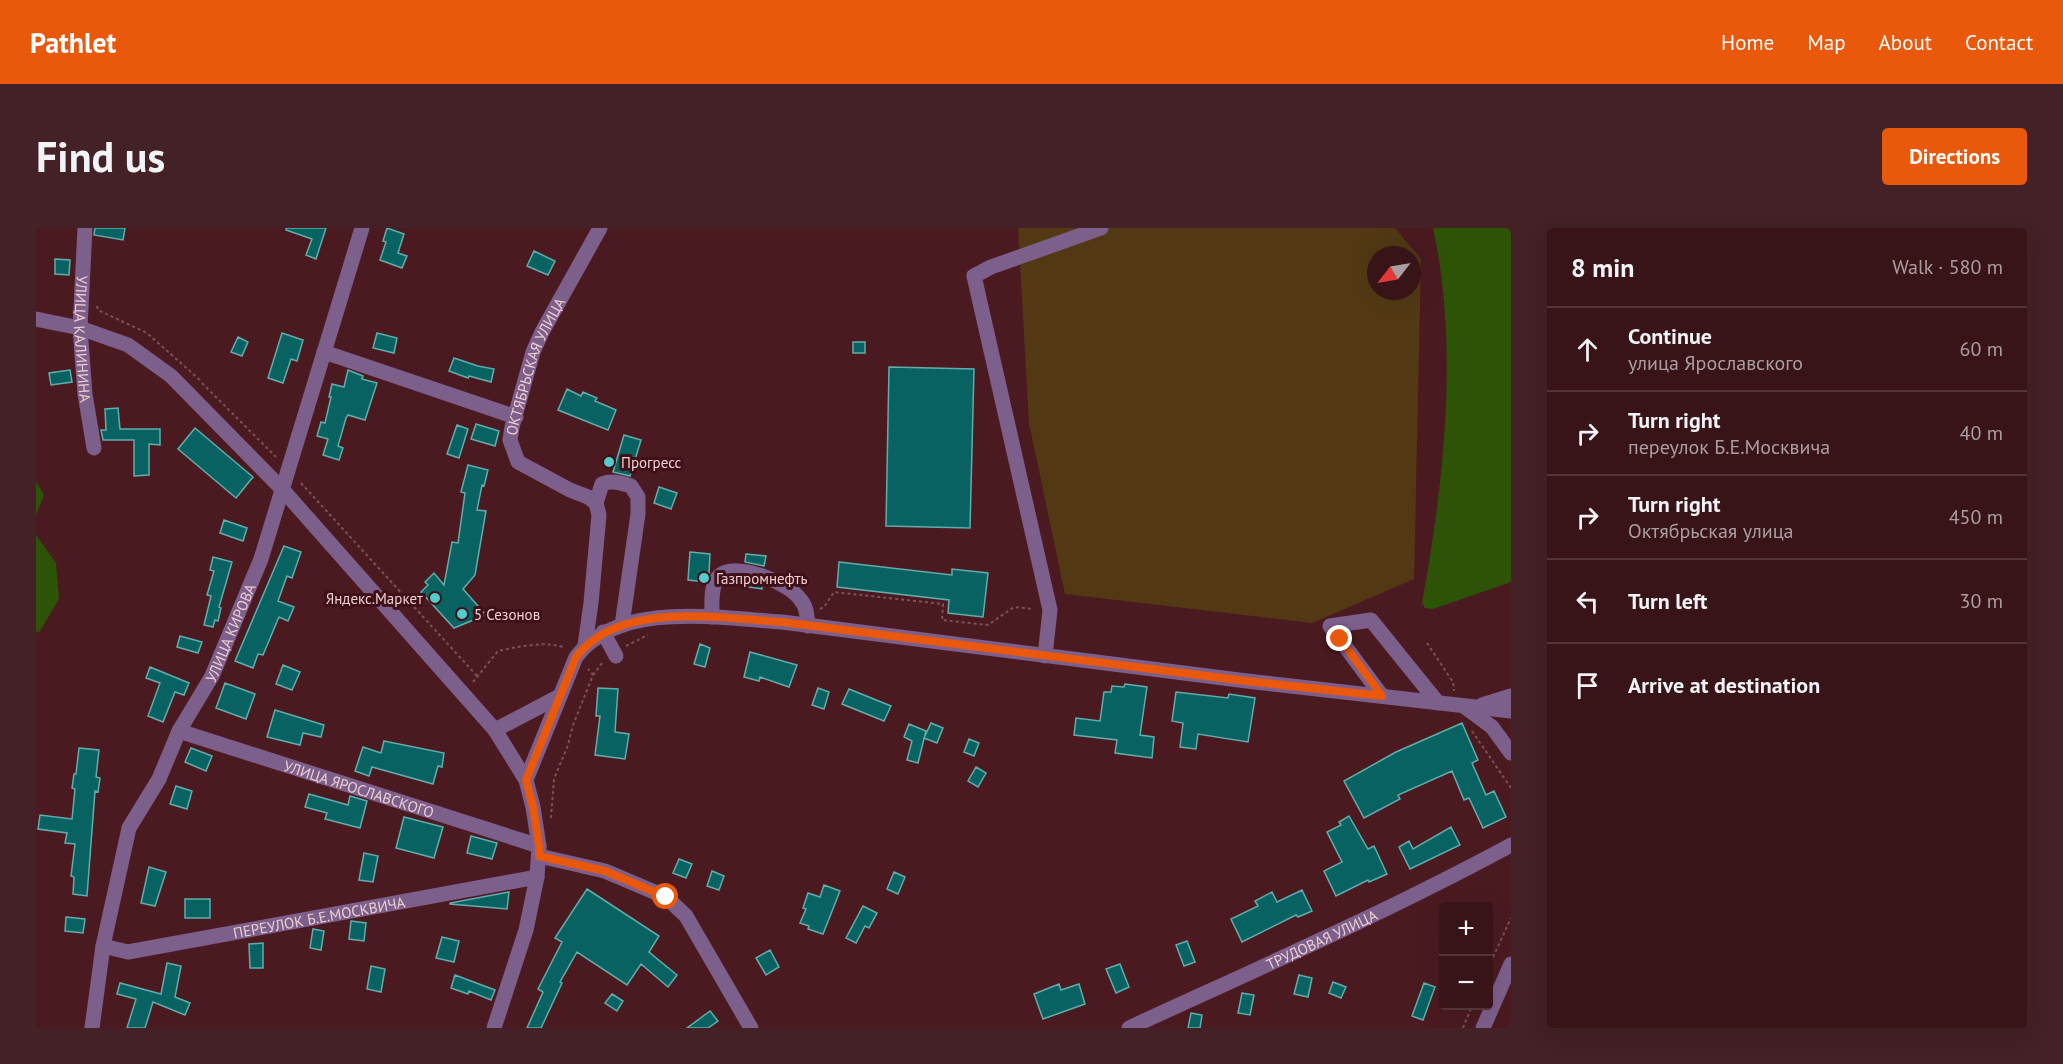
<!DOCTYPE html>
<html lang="en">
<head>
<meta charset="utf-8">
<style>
	:root { --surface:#381419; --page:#432126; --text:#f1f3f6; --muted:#ab9ea2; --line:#523338; --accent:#ea580c }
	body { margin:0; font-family:"PT Sans",sans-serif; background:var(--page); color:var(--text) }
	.controls { position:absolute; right:18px; bottom:18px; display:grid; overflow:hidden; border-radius:6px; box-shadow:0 6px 24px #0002 }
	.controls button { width:54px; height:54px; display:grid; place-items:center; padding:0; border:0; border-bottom:2px solid var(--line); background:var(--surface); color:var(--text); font:30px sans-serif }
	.compass { position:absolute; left:1331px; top:18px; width:54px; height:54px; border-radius:50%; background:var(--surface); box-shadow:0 6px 24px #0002; rotate:239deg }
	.stop { position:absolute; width:18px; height:18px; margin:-14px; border:4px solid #ea580c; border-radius:50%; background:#fff }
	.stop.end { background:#ea580c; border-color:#fff; box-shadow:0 2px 6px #0008 }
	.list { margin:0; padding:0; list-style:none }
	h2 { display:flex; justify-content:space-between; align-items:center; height:78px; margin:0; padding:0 24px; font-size:26px }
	h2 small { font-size:20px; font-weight:400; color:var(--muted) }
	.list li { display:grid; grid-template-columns:39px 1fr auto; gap:18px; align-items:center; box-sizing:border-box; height:84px; padding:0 24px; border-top:2px solid var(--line) }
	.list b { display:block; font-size:22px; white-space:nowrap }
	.list p { margin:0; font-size:20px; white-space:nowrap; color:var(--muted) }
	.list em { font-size:20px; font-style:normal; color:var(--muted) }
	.icon { flex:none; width:33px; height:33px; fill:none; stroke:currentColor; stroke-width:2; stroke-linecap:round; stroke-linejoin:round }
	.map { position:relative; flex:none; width:1475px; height:800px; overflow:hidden; border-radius:6px }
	header { display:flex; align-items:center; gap:36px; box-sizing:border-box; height:84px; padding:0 30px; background:var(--accent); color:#fff }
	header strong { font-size:28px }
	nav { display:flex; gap:33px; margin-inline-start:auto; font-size:21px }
	.intro { display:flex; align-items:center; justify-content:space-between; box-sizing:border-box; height:144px; padding:0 36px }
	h1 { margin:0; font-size:42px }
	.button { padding:15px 27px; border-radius:6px; background:var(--accent); color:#fff; font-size:21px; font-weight:700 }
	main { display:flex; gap:36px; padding:0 36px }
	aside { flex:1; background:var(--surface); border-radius:6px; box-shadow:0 6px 24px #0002 }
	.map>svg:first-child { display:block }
	.green { fill:#523914; fill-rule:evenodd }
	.water { fill:#2c5306 }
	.building { fill:#096262; stroke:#62adab; stroke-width:1.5 }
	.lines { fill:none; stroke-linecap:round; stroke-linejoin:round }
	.path { stroke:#7e5257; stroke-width:2; stroke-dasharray:3 3; stroke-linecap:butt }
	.minor { stroke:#7d5f8c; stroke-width:15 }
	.route { stroke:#ea580c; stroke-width:8 }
	.poi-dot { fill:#52cdcb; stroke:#401018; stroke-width:2 }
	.labels { text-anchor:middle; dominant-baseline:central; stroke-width:6; stroke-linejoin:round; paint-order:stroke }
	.street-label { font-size:15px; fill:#efced0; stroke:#401018 }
	.poi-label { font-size:15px; fill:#efced0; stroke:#401018; text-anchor:start }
</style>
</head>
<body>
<header>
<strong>Pathlet</strong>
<nav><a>Home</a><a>Map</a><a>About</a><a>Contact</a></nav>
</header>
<div class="intro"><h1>Find us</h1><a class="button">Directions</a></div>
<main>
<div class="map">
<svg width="1475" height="800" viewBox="0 0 1475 800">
	<rect width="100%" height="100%" fill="#4b1a21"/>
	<path class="green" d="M982 0H1359L1385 31 1378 351 1276 395 1029 366 993 195ZM1340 27H1376V63H1340Z"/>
	<path class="water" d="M1397 0H1475V354L1397 381 1389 380 1386 375C1408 255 1423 119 1397 0Z
		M0 253 8 267 0 287Z
		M0 307 20 335 23 371 4 403 0 405Z"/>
	<path class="building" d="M59 0H89L87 12 58 7Z
		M250 0H290L280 31 270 27 276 11 250 2Z
		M351 0 368 6 362 25 371 28 366 40 344 32 350 14 347 13Z
		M498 23 519 33 512 47 491 38Z
		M19 31 34 32 33 47 19 46Z
		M246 105 267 112 261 133 255 131 247 155 232 150Z
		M341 105 361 110 358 125 337 120Z
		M202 109 212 114 206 128 195 124Z
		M817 114H829V125H817Z
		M418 130 442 138 458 141 455 154 433 148 432 150 413 143Z
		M853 139 938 141 934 300 850 298Z
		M34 142 36 154 15 157 13 145Z
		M312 142 327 148 326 151 341 155 329 192 312 187 310 190 302 218 307 220 303 232 287 227 292 211 281 208 285 194 289 195 295 169H293L296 156 308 159Z
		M531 161 545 168 547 164 561 170 559 173 580 182 572 202 522 182Z
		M82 180 84 201H124V217L113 216V247L98 248V212H67L65 202H70L69 181Z
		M440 196 463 203 459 218 435 211Z
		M421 197 432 201 423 230 411 226Z
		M159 200 217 249 200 270 142 221Z
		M588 207 605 212 594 248 577 244Z
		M432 237 452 242 448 258 446 257 441 282 450 283 439 347 427 361 450 387 418 400 385 364 392 357 389 354 398 345 408 357 416 314 422 315 429 265 425 264Z
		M623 259 641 265 635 281 618 275Z
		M188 292 211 300 207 313 184 305Z
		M248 318 265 324 256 350 251 348 242 373 258 379 252 393 243 389 227 427 222 426 217 440 199 433Z
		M654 324 674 326 673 345 669 354 652 352Z
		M710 326 730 328 728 338 709 334Z
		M177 329 196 334 183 379 185 380 182 393 179 392 177 399 168 397 175 368 171 367 178 343 174 342Z
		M803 334 916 347V341L952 345 947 389 912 385 913 372 801 359Z
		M706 353 726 358V361L706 358Z
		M144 408 166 414 162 425 141 419Z
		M664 416 674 420 669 439 658 436Z
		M714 424 761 437 753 459 724 449 723 453 708 449Z
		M247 437 264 444 256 462 240 456Z
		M114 439 153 455 148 467 139 464 127 494 112 488 124 455 110 450Z
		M189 455 219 466 210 491 180 480Z
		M1089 456 1111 459 1104 507 1118 509 1116 530 1079 525 1081 512 1038 507 1040 490 1064 493 1068 464H1075L1076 458 1088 459Z
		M562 460 582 461 579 504 593 506 589 531 559 527 564 488H560Z
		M782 460 793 464 788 481 776 477Z
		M813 461 855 478 848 493 806 476Z
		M1140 464 1192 470 1193 466 1219 470 1212 514 1162 506 1160 521 1144 519 1147 495 1136 493Z
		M239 482 288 497 285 509 267 505 264 517 231 509Z
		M895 495 907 500 901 515 888 510Z
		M1426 495 1442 532 1436 535 1450 567 1458 563 1470 589 1447 600 1433 570 1428 572 1416 543 1362 567 1364 571 1328 590 1308 553 1360 524Z
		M873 496 890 503 882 535 871 532 876 513 868 509Z
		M933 511 943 515 938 528 928 524Z
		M348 513 408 525 406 539 402 538 397 556 336 539 333 548 319 543 327 519 345 525Z
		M43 520 63 522 60 549 64 550 62 564 59 563 51 668 37 666 38 649 35 648 39 616 29 615 31 605 2 601 4 587 36 591 39 561 36 560 38 546H40Z
		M155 520 176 528 170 543 149 534Z
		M940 539 950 545 942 559 932 553Z
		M140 558 156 563 151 581 134 576Z
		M273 566 312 577 314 568 331 573 324 600 289 591 291 585 269 579Z
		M1313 588 1332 621 1338 618 1351 646 1333 654 1332 652 1300 668 1288 643 1306 634 1291 604 1305 597 1303 594Z
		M368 589 407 599 398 630 360 620Z
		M1415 599 1424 617 1374 641 1363 619 1373 613 1377 621Z
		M435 608 461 615 456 631 431 625Z
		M328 625 342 628 337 654 323 652Z
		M643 631 656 636 650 650 637 645Z
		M113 639 130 644 119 678 105 675Z
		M676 643 688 648 683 662 671 658Z
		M858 644 869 649 862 666 851 661Z
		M788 657 804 663 787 706 772 701 773 698 764 695 770 681 767 680 772 665 784 669Z
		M551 661 623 708 613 724 641 747 632 759 605 736 591 757 541 724 524 754 526 755 505 800H491L507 764 502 761 526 714 519 710Z
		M1266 662 1276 683 1262 689 1260 687 1206 714 1195 691 1222 678 1219 673 1236 664 1241 674Z
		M473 664 471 681 414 676V675Z
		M149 671H174V690H149Z
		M827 678 841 685 833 700 829 698 820 715 810 710Z
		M30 689 49 691 47 705 29 703Z
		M315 693 330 695 328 713 313 711Z
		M277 701 288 703 285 722 274 720Z
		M406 709 423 713 418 734 400 730Z
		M1151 713 1159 734 1148 738 1140 717Z
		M227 715V740H214L213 716Z
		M734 722 743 739 730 747 720 730Z
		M131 735 145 738 139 769 154 775 149 787 117 774 109 800H91L100 771 81 766 84 755 125 766Z
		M1084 736 1093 759 1080 765 1070 741Z
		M335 738 349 741 345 764 331 761Z
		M419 747 459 762 455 772 433 763 432 766 415 760Z
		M1263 747 1276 750 1272 769 1258 766Z
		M1297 754 1310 759 1305 770 1293 765Z
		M1388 755 1399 759 1387 792 1376 788Z
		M1023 756 1025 762 1043 756 1049 776 1007 791 998 766Z
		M1206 765 1218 767 1214 787 1202 785Z
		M576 766 587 773 581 783 569 775Z
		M674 783 682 793 672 800H651Z
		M1155 785 1166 787 1164 800H1152Z"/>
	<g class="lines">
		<path class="path" d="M61 78 62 82 111 105 166 154
			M166 155 240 229
			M265 255 442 449
			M784 381 788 379 798 364 907 376 906 392 952 397 978 379 998 381
			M1391 415 1417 454 1418 463
			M590 418 612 407
			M557 447 566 435
			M437 454 462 423C480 419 512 412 529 420
			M1436 503 1475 560
			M515 590 518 551 532 517 537 497 557 447 552 441
			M1452 740 1475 690
			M1427 800 1436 778"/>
		<g class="minor">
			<path id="s1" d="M49 0 44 100 49 166 58 220"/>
			<path d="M0 91 44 100 92 117 135 148 246 261 459 502 490 552 497 579 503 618 501 649 490 702 458 800"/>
			<path d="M288 124 480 189"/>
			<path d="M560 275 566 256C576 252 585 255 595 258L602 269V286L586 397"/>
			<path d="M676 389C676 377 674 357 683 348 700 333 752 354 764 371 771 379 771 388 772 398"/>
			<path d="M567 404 580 428"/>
			<path id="s2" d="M549 417 555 375 563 287 560 275 552 269 534 262 482 234 474 212 476 199 497 124 506 104 564 0"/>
			<path d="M1009 428 1014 382 938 48 955 39 1065 0"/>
			<path d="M1346 468 1294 398 1335 392 1402 475"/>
			<path d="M1446 477 1475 468"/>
			<path d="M1429 479 1456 499 1475 525"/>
			<path d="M459 502 524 468"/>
			<path id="s3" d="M143 503 503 618"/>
			<path d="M490 552 540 429C583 372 683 390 746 394L1211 453 1475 483"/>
			<path d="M503 628 569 643 630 669 650 688 715 800"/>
			<path id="s4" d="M67 718 92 724 501 649"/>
			<path id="s5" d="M56 800 67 718 93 600 123 551 143 503 176 448 225 331 326 0"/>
			<path id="s6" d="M1093 800C1221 741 1351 684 1475 617"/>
			<path d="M1447 800 1475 736"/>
		</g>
	</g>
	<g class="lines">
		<path class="route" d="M630 669 569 643 503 628V618L497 579 490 552 540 429C583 372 683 390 746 394L1210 453 1346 468 1304 411"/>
	</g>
	<g class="poi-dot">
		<circle cx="573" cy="234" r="6"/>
		<circle cx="668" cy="350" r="6"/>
		<circle cx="399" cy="370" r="6"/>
		<circle cx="426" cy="386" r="6"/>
	</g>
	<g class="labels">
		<g class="street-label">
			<text stroke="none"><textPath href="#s1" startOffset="111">УЛИЦА КАЛИНИНА</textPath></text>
			<text stroke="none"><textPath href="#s2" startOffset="333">ОКТЯБРЬСКАЯ УЛИЦА</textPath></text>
			<text stroke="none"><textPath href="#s5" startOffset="424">УЛИЦА КИРОВА</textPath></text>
			<text stroke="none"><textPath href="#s3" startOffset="189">УЛИЦА ЯРОСЛАВСКОГО</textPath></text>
			<text stroke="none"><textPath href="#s4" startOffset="220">ПЕРЕУЛОК Б.Е.МОСКВИЧА</textPath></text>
			<text stroke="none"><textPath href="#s6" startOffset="212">ТРУДОВАЯ УЛИЦА</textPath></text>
		</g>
		<g class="poi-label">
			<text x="585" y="234">Прогресс</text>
			<text x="680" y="350">Газпромнефть</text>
			<text x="387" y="370" text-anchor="end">Яндекс.Маркет</text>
			<text x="438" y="386">5 Сезонов</text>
		</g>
	</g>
</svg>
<div class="controls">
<button>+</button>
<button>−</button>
</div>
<svg class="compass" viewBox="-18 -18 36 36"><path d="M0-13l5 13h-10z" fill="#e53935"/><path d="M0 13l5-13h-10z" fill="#ab9ea2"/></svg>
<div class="stop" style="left:630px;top:669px"></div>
<div class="stop end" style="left:1304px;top:411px"></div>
</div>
<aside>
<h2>8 min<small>Walk · 580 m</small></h2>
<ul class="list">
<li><svg class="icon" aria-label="ahead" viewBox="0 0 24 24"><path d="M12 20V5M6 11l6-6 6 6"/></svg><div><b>Continue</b><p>улица Ярославского</p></div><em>60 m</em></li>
<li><svg class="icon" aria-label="right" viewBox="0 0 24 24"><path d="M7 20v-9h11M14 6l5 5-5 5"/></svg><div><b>Turn right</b><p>переулок Б.Е.Москвича</p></div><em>40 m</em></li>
<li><svg class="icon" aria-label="right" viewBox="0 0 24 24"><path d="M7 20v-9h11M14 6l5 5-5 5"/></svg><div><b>Turn right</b><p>Октябрьская улица</p></div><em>450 m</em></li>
<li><svg class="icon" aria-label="left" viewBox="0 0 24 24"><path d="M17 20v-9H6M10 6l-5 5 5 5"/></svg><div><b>Turn left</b></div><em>30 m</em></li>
<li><svg class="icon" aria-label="arrive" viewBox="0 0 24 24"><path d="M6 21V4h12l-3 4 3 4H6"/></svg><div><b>Arrive at destination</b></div></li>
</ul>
</aside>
</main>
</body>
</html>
